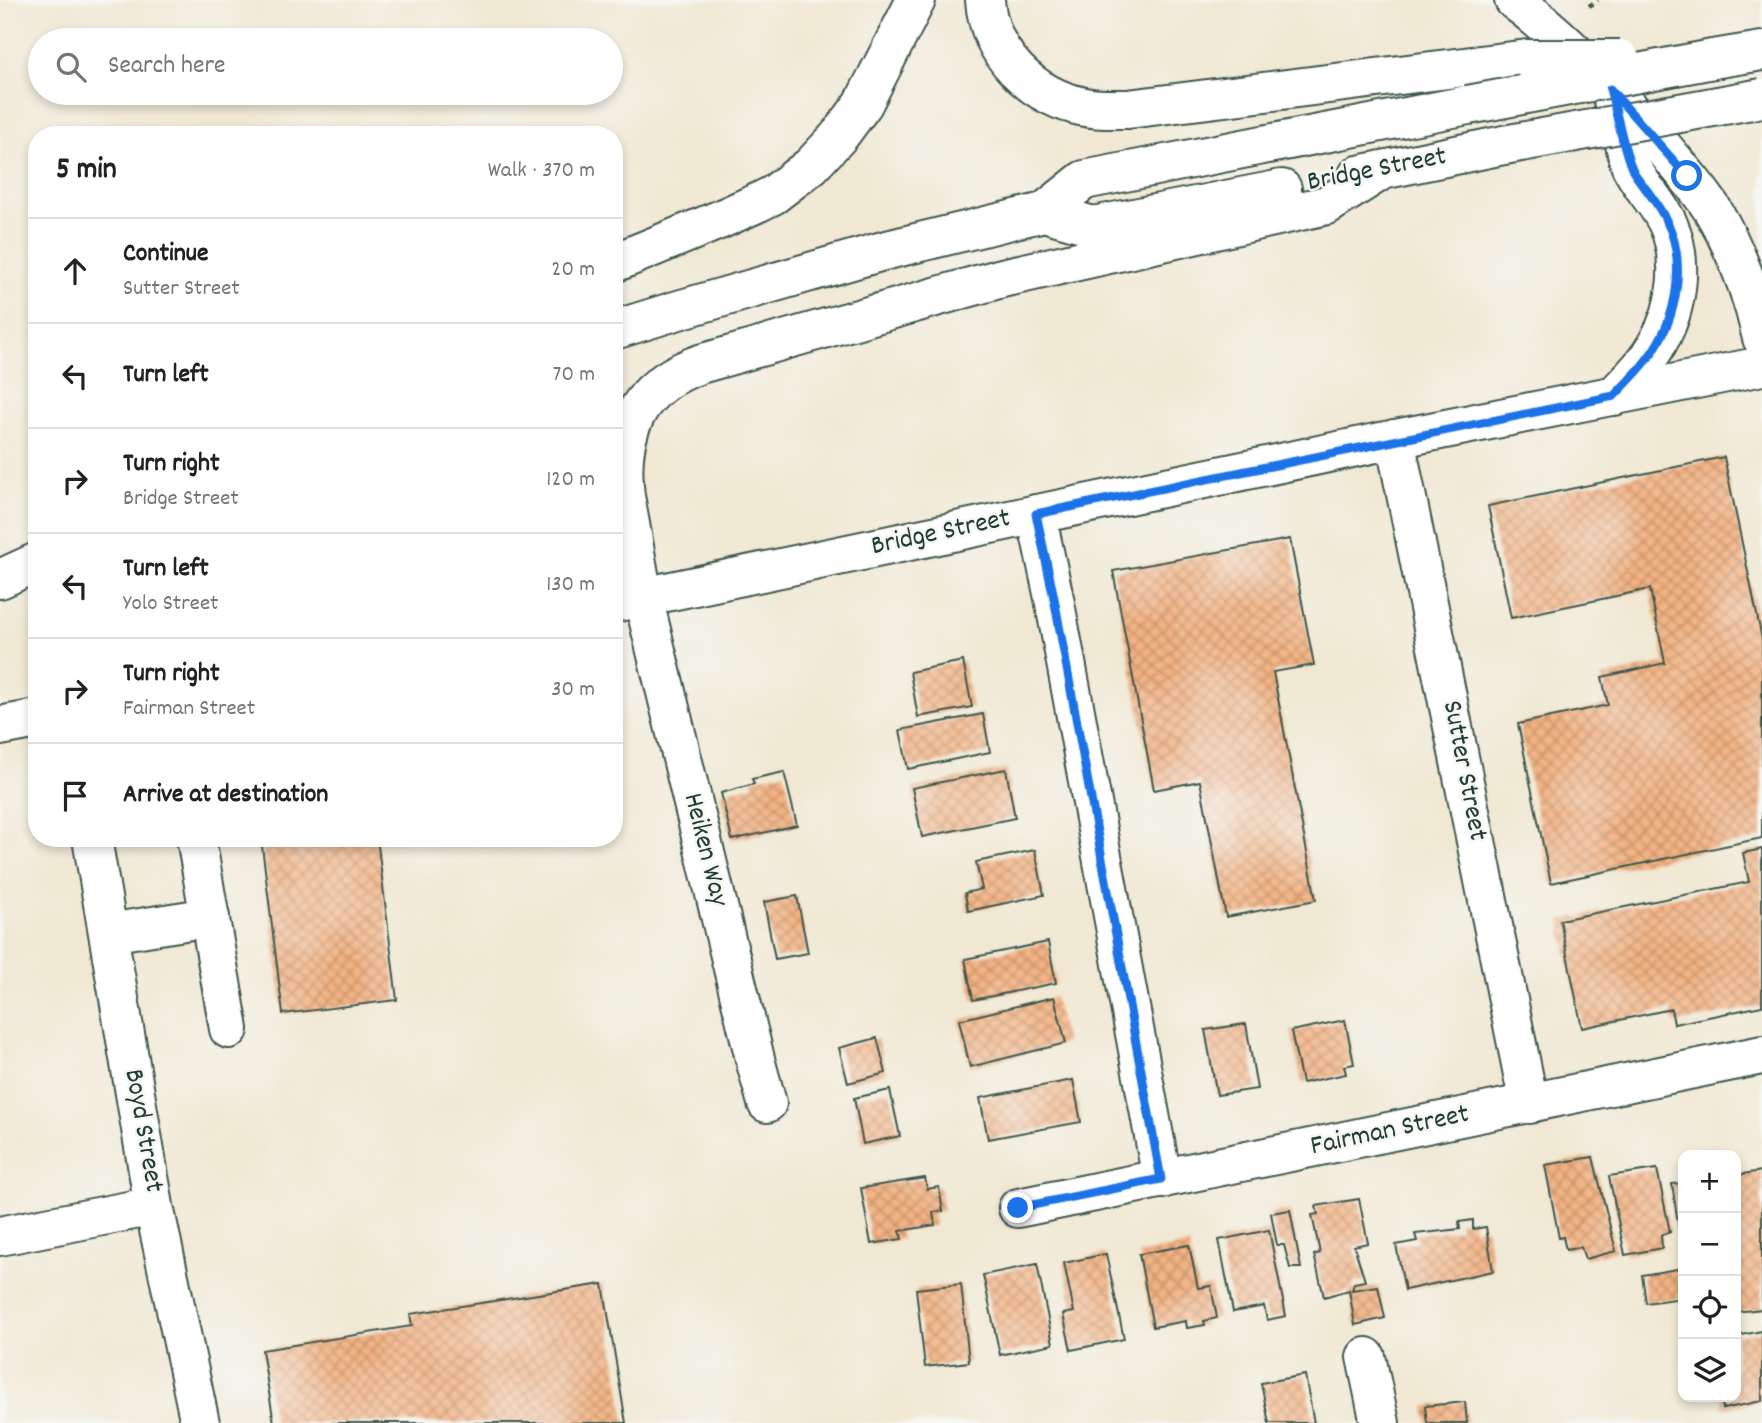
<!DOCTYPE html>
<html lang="en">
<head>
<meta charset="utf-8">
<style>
	:root { --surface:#fff; --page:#f2f2f2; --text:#222; --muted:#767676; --line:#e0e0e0 }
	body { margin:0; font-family:Dekko,sans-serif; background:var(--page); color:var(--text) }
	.controls { position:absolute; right:21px; bottom:21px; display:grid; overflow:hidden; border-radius:14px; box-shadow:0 4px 10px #0003 }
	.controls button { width:63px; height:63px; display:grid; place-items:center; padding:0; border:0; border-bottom:2px solid var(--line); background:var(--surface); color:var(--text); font:35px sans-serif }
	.stop { position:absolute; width:21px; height:21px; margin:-16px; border:5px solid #1a73e8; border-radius:50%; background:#fff }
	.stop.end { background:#1a73e8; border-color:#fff; box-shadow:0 2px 7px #0008 }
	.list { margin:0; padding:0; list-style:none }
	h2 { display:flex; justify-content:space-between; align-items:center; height:91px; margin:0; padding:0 28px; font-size:30px }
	h2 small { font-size:23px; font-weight:400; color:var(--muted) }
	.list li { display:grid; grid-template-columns:46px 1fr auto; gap:21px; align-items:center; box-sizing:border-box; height:105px; padding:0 28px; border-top:2px solid var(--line) }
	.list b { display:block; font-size:26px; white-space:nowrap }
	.list p { margin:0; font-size:23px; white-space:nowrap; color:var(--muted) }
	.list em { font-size:23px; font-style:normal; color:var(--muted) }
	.icon { flex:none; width:38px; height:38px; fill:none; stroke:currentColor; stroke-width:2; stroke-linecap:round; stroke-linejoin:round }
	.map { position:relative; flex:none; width:1762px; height:1423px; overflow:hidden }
	.search { position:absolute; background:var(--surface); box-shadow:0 4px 10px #0003; left:28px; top:28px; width:595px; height:77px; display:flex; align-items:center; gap:18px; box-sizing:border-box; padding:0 24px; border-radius:38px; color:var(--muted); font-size:26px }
	.panel { position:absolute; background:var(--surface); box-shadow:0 4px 10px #0003; left:28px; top:126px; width:595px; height:721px; border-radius:28px }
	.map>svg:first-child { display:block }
	.building { fill:url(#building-cross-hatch) }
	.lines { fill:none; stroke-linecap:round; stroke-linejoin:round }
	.minor-casing { stroke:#3e574c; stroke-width:42 }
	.major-casing { stroke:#3e574c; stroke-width:42 }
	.path { stroke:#3e574c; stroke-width:4.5; stroke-dasharray:5 5; stroke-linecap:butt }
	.minor { stroke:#fff; stroke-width:38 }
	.major { stroke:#fff; stroke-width:38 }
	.major-bridge-casing { stroke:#3e574c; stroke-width:42; stroke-linecap:butt }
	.major-bridge { stroke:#fff; stroke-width:38 }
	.route { stroke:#1a73e8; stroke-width:9 }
	.labels { text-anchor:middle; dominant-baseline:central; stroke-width:5; stroke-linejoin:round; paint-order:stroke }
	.street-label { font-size:28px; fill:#1f3d34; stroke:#f6f6f2 }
</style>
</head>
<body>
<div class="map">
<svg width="1762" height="1423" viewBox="0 0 1762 1423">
	<defs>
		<pattern id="building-cross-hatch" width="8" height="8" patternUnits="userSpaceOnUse" patternTransform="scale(1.75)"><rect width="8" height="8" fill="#f4b383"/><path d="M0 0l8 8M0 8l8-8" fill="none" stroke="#c5936c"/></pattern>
	</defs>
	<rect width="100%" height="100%" fill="#f6f6f2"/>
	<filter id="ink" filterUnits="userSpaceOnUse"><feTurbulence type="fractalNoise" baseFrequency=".0143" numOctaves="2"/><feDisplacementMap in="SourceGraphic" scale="14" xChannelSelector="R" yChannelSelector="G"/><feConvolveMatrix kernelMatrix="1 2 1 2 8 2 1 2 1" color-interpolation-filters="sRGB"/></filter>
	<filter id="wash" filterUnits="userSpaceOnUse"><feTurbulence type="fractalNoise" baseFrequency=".00686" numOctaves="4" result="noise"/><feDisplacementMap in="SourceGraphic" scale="28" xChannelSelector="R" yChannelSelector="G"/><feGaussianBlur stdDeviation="1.57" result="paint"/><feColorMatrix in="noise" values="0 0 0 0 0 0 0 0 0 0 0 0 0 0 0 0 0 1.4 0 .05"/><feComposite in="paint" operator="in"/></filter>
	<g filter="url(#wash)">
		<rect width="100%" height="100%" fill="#f0e8d3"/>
		<g id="blocks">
			<path class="building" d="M1724 457 1762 639V838L1551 883 1518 724 1608 705 1602 677 1665 663 1650 589 1511 618 1488 506Z
				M1290 539 1314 665 1273 672 1316 900 1226 917 1200 781 1154 790 1113 571Z
				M963 661 972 707 918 717 910 672Z
				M983 714 990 752 908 769 900 730Z
				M1006 769 1015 818 922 837 912 788Z
				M784 772 797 825 732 840 721 793 754 784 752 779Z
				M261 838H377L397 1000 283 1014Z
				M1762 849V1006L1674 1024 1671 1009 1582 1028 1560 920 1749 882 1743 853Z
				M1035 850 1044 895 968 911 965 893 982 889 976 862Z
				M797 896 808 953 775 959 764 902Z
				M1048 942 1056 983 973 1000 965 959Z
				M1054 997 1066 1043 970 1067 959 1020Z
				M1345 1020 1354 1064 1344 1066 1346 1074 1302 1083 1291 1031Z
				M1246 1024 1257 1089 1217 1095 1205 1030Z
				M877 1038 886 1073 848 1083 839 1048Z
				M1073 1080 1081 1122 988 1139 980 1098Z
				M890 1090 900 1136 863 1144 854 1098Z
				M1593 1157 1616 1251 1585 1259 1581 1247 1566 1250 1563 1237 1559 1238 1545 1165Z
				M1657 1169 1670 1232 1661 1235 1662 1248 1625 1255 1609 1176Z
				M1762 1171V1309L1736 1312V1175Z
				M925 1178 927 1189 939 1187 943 1211 933 1212 935 1225 900 1231 902 1239 871 1244 861 1188Z
				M1683 1183V1249L1682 1250 1672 1184Z
				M1359 1199 1368 1243 1354 1246 1365 1281 1354 1283 1352 1290 1378 1286 1385 1318 1355 1325 1349 1290 1324 1297 1314 1255 1320 1253 1312 1215 1318 1214 1316 1206Z
				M1290 1210 1301 1268H1290L1284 1245H1277L1271 1213Z
				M1473 1220V1229L1486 1227 1493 1271 1405 1290 1396 1245 1417 1241 1415 1234 1460 1229 1459 1222Z
				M1269 1230 1286 1316 1267 1320 1264 1306 1233 1312 1219 1240Z
				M1189 1245 1198 1288 1211 1286 1217 1318 1204 1321 1205 1325 1187 1328 1186 1321 1153 1327 1139 1254Z
				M1106 1254 1124 1339 1071 1350 1063 1314 1074 1312 1064 1263Z
				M1037 1264 1053 1344 1000 1355 983 1275Z
				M1683 1268V1298L1646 1303 1642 1275Z
				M603 1284 626 1423H274L262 1350 412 1326 410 1314Z
				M961 1284 969 1362 925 1367 916 1289Z
				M1762 1331V1401L1723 1409 1721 1397H1736V1336Z
				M1305 1375 1314 1423H1269L1261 1383Z
				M1465 1402 1467 1423H1427L1425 1406Z"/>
		</g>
	</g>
	<g filter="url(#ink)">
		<use href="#blocks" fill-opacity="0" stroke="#3e574c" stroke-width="2"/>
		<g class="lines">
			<defs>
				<path id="minor" d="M1395 439 1529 1104
					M1036 514 1054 598 1162 1179
					M643 597 756 1063 767 1103
					M92 838 154 1206 200 1423
					M196 838 229 1029
					M108 933 210 917
					M1018 1208 1762 1055
					M0 1236 154 1206
					M1366 1357 1380 1423"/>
				<path id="major" d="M985 0C989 54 1032 97 1085 107 1099 110 1114 109 1128 109L1528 59
					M1514 0C1569 42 1618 94 1662 146 1679 167 1698 187 1712 209 1736 249 1752 293 1762 338
					M1713 59 1762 51
					M1611 93C1616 110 1620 127 1625 144 1627 153 1628 163 1633 170 1643 189 1659 204 1668 224 1684 260 1678 308 1658 342 1647 363 1630 379 1614 396
					M1358 175 1504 145
					M1044 212 1093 226 1282 189
					M614 263 719 220 759 202 773 195 811 166 840 135 863 104 916 0
					M614 330 675 311 883 251 1044 212 1084 180 1468 105
					M0 579 37 562
					M643 597 625 496C617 432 637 386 700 364L1002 278 1327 205 1382 170
					M614 603 1395 439 1762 366
					M0 726 37 719"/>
			</defs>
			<use href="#minor" class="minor-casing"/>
			<use href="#major" class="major-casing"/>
			<path class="path" d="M1589 6 1598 0"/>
			<use href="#minor" class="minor"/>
			<use href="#major" class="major"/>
			<defs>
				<path id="major-bridge" d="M1528 59H1620
					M1468 105 1713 59
					M1504 145 1762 98"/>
			</defs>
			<use href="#major-bridge" class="major-bridge-casing"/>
			<use href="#major-bridge" class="major-bridge"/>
		</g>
	</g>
	<g class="lines" filter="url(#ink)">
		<path class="route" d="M1018 1208 1161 1179 1054 598 1036 514 1614 396C1630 379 1647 363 1658 343 1679 307 1685 256 1666 220 1659 207 1651 195 1642 184 1638 178 1633 173 1631 166 1622 144 1617 113 1610 89L1687 176"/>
	</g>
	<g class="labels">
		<g class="street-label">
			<text transform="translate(1377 171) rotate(-11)">Bridge Street</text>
			<text transform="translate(941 534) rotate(-12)">Bridge Street</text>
			<text transform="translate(1463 771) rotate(79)">Sutter Street</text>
			<text transform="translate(704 850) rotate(76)">Heiken Way</text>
			<text transform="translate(142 1131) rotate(80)">Boyd Street</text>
			<text transform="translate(1390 1132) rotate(-12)">Fairman Street</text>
		</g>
	</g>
</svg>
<div class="controls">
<button>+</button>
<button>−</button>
<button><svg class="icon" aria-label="locate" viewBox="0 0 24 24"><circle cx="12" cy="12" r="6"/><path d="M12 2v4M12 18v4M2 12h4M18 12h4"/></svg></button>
<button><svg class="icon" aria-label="layers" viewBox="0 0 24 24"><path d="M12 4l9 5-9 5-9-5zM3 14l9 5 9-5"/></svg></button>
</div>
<div class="stop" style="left:1687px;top:176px"></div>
<div class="stop end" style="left:1018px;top:1208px"></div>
<div class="search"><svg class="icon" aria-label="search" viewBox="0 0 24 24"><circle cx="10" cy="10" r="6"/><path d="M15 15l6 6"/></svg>Search here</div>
<section class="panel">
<h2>5 min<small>Walk · 370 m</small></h2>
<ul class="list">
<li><svg class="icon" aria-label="ahead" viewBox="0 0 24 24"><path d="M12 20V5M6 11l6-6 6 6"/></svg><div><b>Continue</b><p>Sutter Street</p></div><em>20 m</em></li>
<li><svg class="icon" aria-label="left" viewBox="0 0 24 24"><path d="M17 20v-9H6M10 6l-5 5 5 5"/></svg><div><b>Turn left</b></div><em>70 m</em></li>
<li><svg class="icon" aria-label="right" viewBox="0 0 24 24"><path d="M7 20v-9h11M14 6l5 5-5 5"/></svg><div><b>Turn right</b><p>Bridge Street</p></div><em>120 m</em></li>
<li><svg class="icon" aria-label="left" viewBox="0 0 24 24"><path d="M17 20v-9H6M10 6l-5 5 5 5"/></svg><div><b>Turn left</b><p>Yolo Street</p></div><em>130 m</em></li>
<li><svg class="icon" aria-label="right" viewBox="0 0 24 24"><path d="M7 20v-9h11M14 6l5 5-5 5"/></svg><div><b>Turn right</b><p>Fairman Street</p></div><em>30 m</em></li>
<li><svg class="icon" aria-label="arrive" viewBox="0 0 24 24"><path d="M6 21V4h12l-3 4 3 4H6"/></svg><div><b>Arrive at destination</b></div></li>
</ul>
</section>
</div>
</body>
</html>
